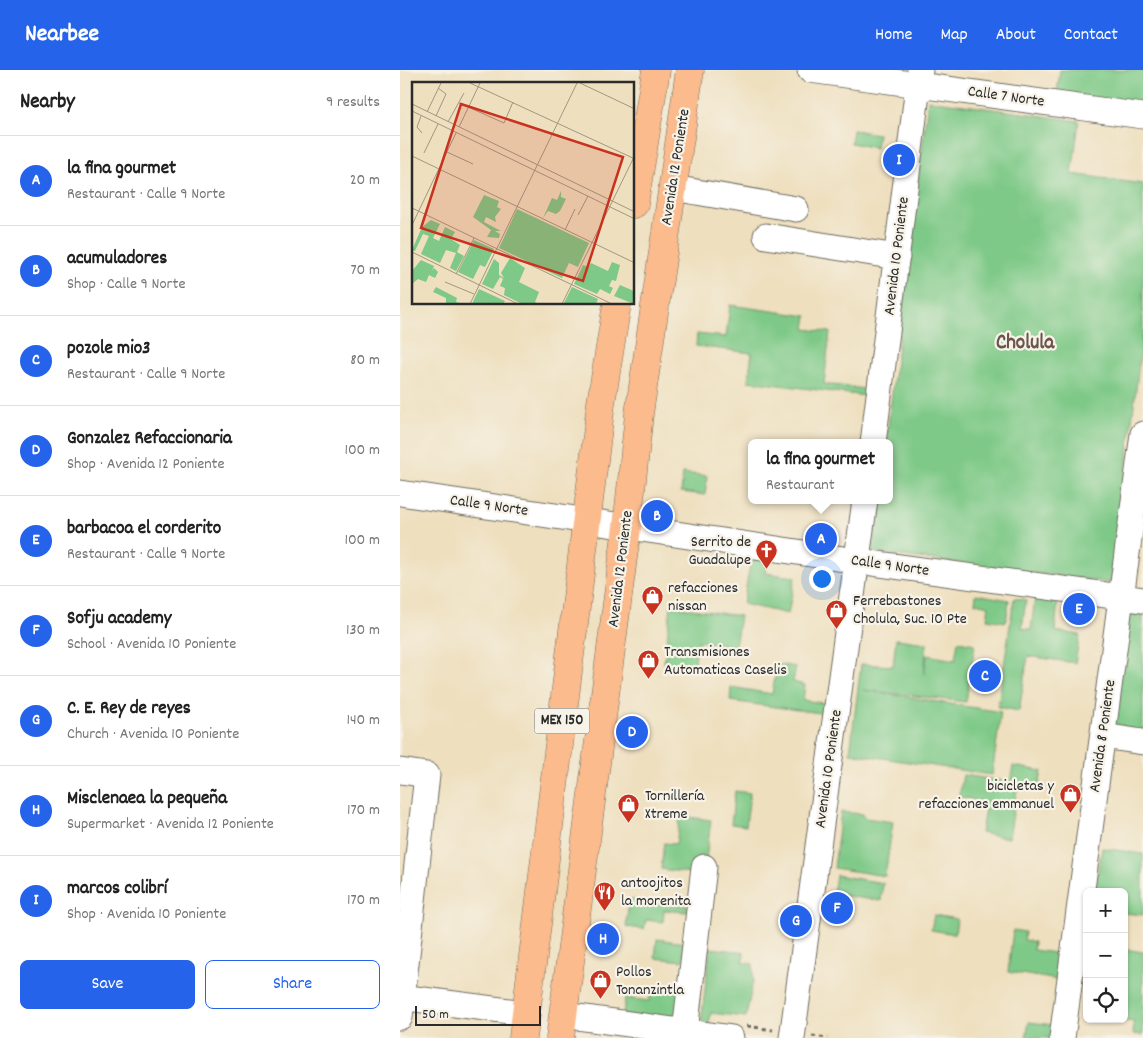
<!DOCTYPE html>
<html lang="en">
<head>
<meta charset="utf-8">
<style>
	:root { --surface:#fff; --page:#f2f2f2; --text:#222; --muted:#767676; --line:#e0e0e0; --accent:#2563eb }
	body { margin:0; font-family:Dekko,sans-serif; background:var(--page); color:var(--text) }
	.controls { position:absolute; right:15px; bottom:15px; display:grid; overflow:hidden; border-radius:8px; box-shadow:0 1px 4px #0004 }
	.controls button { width:45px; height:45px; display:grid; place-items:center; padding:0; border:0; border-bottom:1px solid var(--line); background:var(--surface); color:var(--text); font:25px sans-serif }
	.scale { position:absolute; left:15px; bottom:12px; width:126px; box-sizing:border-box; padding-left:5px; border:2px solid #2b2b2b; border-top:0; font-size:14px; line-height:18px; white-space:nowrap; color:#2b2b2b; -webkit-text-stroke:4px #f7f3e8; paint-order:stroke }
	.you { position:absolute; left:421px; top:508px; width:18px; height:18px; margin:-12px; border:4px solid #fff; border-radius:50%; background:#1a73e8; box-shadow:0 0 0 8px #1a73e833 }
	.badge { display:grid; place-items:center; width:32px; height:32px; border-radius:50%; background:var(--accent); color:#fff; font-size:16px; font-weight:700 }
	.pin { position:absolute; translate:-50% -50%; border:2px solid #fff; box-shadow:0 1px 5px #0006 }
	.popup { position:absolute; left:348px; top:369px; width:145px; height:65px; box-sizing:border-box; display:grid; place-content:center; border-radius:8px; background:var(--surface); filter:drop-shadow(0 1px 4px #0005); font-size:16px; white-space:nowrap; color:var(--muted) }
	.popup b { font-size:19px; color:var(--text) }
	.popup::after { content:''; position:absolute; left:50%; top:100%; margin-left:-10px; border:10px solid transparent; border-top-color:var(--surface) }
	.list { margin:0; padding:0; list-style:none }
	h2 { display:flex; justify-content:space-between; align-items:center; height:65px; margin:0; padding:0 20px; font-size:21px }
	h2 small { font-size:16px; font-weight:400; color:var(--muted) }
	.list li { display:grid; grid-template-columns:32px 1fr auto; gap:15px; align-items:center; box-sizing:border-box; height:90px; padding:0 20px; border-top:1px solid var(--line) }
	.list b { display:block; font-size:19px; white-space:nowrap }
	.list p { margin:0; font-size:16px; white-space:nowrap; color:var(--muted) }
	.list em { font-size:16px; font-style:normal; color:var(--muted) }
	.actions { display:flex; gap:10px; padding:15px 20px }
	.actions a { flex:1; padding:11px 0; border:1px solid var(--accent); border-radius:8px; text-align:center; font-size:18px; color:var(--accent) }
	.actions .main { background:var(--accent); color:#fff }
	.icon { flex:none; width:28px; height:28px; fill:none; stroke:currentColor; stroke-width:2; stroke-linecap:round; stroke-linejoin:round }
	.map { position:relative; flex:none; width:743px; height:968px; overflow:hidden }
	header { display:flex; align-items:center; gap:30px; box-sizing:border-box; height:70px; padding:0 25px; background:var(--accent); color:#fff }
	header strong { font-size:24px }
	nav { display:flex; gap:28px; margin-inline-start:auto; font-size:18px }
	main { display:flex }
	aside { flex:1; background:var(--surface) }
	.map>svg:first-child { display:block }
	.green { fill:#7ec987; stroke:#547a59 }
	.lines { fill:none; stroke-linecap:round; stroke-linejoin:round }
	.minor-casing { stroke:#6f6a5e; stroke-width:27 }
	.major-casing { stroke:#6f6a5e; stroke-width:29 }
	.path { stroke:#6f6a5e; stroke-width:3; stroke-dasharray:4 4; stroke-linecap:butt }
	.minor { stroke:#fff; stroke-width:25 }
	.major { stroke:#fbbb8c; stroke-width:28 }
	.labels { text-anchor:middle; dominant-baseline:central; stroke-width:4.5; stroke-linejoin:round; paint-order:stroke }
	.shield { fill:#f7f3e8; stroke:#686764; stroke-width:1 }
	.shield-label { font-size:15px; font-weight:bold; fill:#2b2b2b }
	.street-label { font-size:16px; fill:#2b2b2b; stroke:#f7f3e8 }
	.poi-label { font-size:16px; fill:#2b2b2b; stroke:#f7f3e8; text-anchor:start }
	.district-label { font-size:21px; font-weight:bold; fill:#6b564d; stroke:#f7f3e8 }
	.inset-road { fill:none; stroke:#a09783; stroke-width:1 }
	.view { fill:#c8321e; fill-opacity:0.15; stroke:#c8321e; stroke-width:2.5 }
	.inset-edge { fill:none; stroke:#2b2b2b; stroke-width:2.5 }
</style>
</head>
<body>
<header>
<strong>Nearbee</strong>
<nav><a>Home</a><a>Map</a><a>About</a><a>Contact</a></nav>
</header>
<main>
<aside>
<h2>Nearby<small>9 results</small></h2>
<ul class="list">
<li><span class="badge">A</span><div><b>la fina gourmet</b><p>Restaurant · Calle 9 Norte</p></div><em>20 m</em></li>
<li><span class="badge">B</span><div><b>acumuladores</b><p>Shop · Calle 9 Norte</p></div><em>70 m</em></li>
<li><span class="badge">C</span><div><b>pozole mio3</b><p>Restaurant · Calle 9 Norte</p></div><em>80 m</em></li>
<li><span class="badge">D</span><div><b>Gonzalez Refaccionaria</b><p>Shop · Avenida 12 Poniente</p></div><em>100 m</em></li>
<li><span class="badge">E</span><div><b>barbacoa el corderito</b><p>Restaurant · Calle 9 Norte</p></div><em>100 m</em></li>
<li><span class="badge">F</span><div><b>Sofju academy</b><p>School · Avenida 10 Poniente</p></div><em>130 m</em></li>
<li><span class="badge">G</span><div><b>C. E. Rey de reyes</b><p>Church · Avenida 10 Poniente</p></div><em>140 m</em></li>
<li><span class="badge">H</span><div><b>Misclenaea la pequeña</b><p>Supermarket · Avenida 12 Poniente</p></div><em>170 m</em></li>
<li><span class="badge">I</span><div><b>marcos colibrí</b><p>Shop · Avenida 10 Poniente</p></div><em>170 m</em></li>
</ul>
<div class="actions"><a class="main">Save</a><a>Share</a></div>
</aside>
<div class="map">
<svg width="743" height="968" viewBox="0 0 743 968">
	<rect width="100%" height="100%" fill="#f7f3e8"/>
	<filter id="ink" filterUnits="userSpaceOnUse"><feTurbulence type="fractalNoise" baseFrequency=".02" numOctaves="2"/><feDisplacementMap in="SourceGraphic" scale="10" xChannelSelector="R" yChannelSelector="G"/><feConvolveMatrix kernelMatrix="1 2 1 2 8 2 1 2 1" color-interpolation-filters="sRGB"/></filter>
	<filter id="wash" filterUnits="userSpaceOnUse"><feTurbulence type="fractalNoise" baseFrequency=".0096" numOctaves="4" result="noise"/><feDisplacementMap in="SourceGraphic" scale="20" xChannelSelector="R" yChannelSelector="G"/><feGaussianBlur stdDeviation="1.12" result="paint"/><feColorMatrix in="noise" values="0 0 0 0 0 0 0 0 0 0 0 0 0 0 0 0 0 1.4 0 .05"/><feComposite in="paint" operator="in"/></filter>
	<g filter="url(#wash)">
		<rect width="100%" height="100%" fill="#eedfbe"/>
		<path class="green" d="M660 0H743V35L657 24Z
			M528 30 679 51 672 104 743 114V262L712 513 472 482 479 430H490V373H486Z
			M453 60 478 64 476 78 451 73Z
			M330 235 407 246 405 259 430 262 424 314 474 320 473 327 348 311 352 283 296 276 297 264 326 267Z
			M283 403 307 406 305 425 281 422Z
			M351 489 367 492 365 503 395 507 388 544 343 534Z
			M576 524 609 530 606 552 587 549 589 536 575 533Z
			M635 527 658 530 655 561 680 565 675 593 628 586 619 641 598 637 614 528 626 530 622 558 631 560Z
			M271 536 340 546 335 576 298 571 294 597 264 593Z
			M729 538 743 540V667L712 663Z
			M496 569 527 573 524 604 527 585 555 590 558 571 575 574 566 632 463 620 601 642 592 705 450 683 461 594 493 596Z
			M377 594 396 597 393 612 405 615 403 630 429 634 428 644 330 631 331 617 372 624Z
			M613 696 642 701 639 717 618 713 609 768 581 763 586 732 559 727 563 705 610 712Z
			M335 721 350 723 346 756 331 754Z
			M441 742 463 744 465 748 493 752 485 806 434 798Z
			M280 746 311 750 304 805 261 799 264 773 276 774Z
			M702 778 743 784V845L724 843V822H694Z
			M436 805 483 813 481 831 433 824Z
			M229 829 288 836 287 842 264 840 263 852 246 850 244 859 226 857Z
			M534 845 557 849 555 864 531 860Z
			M613 860 625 862 624 870 634 872 633 880 662 884 659 910 608 902Z
			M257 869 285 873 283 891 255 888Z
			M310 878 344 882 343 892 353 894V911L346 947 311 943 309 954 301 953Z
			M724 879 743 882V965L733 964 734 952 712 949H724Z
			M251 918 281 920 277 952 223 945 225 928 249 931Z
			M629 952 653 955 651 968H626Z"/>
	</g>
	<g filter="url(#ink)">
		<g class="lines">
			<defs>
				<path id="minor" d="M410 0 743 46
					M273 118 396 139
					M366 166 497 187
					M473 373 520 0
					M0 423 457 491 743 530
					M703 666 743 672
					M0 701 27 705 0 947
					M0 927 125 943
					M163 945 331 968
					M285 962 304 797
					M392 968 465 430
					M662 968 743 364"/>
				<path id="major" d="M234 134 256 0
					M123 968 201 333 217 234
					M160 968 227 457 239 344 290 0"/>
			</defs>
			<use href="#minor" class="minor-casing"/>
			<use href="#major" class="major-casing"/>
			<path class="path" d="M347 956 373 960
				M412 966 428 968"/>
			<use href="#minor" class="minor"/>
			<use href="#major" class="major"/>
		</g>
	</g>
	<defs>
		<symbol id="church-pin" viewBox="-11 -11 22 30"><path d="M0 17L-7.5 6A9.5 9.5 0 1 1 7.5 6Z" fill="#c8321e" stroke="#f7f3e8"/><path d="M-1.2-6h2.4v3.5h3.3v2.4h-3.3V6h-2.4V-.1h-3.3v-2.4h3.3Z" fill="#fff"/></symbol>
		<symbol id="shop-pin" viewBox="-11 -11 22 30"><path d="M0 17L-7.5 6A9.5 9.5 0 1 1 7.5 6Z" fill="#c8321e" stroke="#f7f3e8"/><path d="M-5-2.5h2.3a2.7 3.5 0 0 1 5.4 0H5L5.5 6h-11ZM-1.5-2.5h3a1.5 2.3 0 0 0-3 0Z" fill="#fff"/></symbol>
		<symbol id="restaurant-pin" viewBox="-11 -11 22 30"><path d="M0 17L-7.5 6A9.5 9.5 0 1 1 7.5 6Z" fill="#c8321e" stroke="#f7f3e8"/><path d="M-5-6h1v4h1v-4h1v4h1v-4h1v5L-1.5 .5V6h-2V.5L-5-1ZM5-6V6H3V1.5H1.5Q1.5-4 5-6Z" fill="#fff"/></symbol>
	</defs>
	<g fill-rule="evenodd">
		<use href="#church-pin" x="354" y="468" width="25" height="34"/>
		<use href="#shop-pin" x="240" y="514" width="25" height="34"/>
		<use href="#shop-pin" x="424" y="528" width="25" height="34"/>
		<use href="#shop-pin" x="236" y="578" width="25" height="34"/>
		<use href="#shop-pin" x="658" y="712" width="25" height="34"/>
		<use href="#shop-pin" x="216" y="722" width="25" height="34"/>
		<use href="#restaurant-pin" x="192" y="810" width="25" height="34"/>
		<use href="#shop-pin" x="188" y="898" width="25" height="34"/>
	</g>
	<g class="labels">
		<rect class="shield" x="134.5" y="638.5" width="55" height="25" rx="4"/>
		<g class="shield-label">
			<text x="162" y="651">MEX 150</text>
		</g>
		<g class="street-label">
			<text transform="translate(606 27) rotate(8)">Calle 7 Norte</text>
			<text transform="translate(276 97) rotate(-81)">Avenida 12 Poniente</text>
			<text transform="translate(497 186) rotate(-83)">Avenida 10 Poniente</text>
			<text transform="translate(89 436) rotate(8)">Calle 9 Norte</text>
			<text transform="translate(490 496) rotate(8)">Calle 9 Norte</text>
			<text transform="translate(221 499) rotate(-83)">Avenida 12 Poniente</text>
			<text transform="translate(703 666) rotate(-82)">Avenida 8 Poniente</text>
			<text transform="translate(429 699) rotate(-82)">Avenida 10 Poniente</text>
		</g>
		<g class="poi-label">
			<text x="351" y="472" text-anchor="end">Serrito de<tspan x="351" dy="18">Guadalupe</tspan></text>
			<text x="268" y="518">refacciones<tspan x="268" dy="18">nissan</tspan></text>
			<text x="453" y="531">Ferrebastones<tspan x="453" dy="18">Cholula, Suc. 10 Pte</tspan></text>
			<text x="264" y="582">Transmisiones<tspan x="264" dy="18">Automaticas Caselis</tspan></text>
			<text x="654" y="716" text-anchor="end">bicicletas y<tspan x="654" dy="18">refacciones emmanuel</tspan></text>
			<text x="245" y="726">Tornillería<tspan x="245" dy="18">Xtreme</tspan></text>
			<text x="221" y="813">antoojitos<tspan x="221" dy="18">la morenita</tspan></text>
			<text x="216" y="902">Pollos<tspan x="216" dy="18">Tonanzintla</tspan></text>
		</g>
		<g class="district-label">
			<text x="625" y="274">Cholula</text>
		</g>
	</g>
	<g transform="translate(12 12)">
		<rect width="222" height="222" fill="#eedfbe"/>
		<path d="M149 109V115L154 117 148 129 144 132 136 129 131 136 140 116 145 118ZM72 113 87 119 85 125 89 127 83 135 84 140 74 135 72 140 89 149H83L88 152 87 156 75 155 79 148 61 135ZM105 127 177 161 166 185 157 181 150 196 87 166ZM19 138 28 142 21 156 27 159 33 145 43 150 39 157 48 163 45 170 52 174 44 189 38 186 44 171 34 168 28 181 9 172 17 154 11 152 3 169 0 168 10 145ZM62 158 82 167 73 185 68 183 61 197 46 190ZM98 176 113 186 107 200 127 210 123 220 127 222H110L92 213 93 206 88 204 91 197 88 195 81 207 70 202 82 177 87 181V193L92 196 89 191ZM9 178 22 184 20 189 22 186 26 190 23 196 17 193 14 200 6 197 0 202V189ZM200 180 208 183 204 199 200 198 197 204 201 206 198 212 188 207 185 212 162 202 171 183 176 185 179 181 196 189ZM208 203 222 209V222L202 214ZM24 205 45 216 44 220 52 222H34V216L21 210ZM160 205 186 217 184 222 152 221ZM67 207 93 219 91 222H60Z" fill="#7ec987"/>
		<path class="inset-road" d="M58 1 223 77M168 1 223 27M47 21 92 41 101 20M0 22 223 130M0 29 223 137M15 30 29 1M9 34 5 45 10 51M24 34 34 12 26 6M36 40 52 11M47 45 68 1M35 70 61 82M12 71 26 42M0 74 223 181M0 126 200 222M166 133 176 114M0 143 44 51M153 148 163 127M0 170 106 222M44 192 62 156M33 200 62 212M58 222 165 1M150 222 222 75"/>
		<path class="view" d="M49 22 211 75 171 199 9 146Z"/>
		<rect width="222" height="222" class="inset-edge"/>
	</g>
</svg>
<div class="controls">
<button>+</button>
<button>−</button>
<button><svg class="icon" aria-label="locate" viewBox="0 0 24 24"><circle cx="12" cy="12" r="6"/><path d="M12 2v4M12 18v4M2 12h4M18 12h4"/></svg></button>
</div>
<div class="scale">50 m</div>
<div class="you"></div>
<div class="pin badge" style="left:421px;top:469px">A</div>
<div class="popup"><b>la fina gourmet</b>Restaurant</div>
<div class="pin badge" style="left:257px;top:446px">B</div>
<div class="pin badge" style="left:585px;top:606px">C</div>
<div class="pin badge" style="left:232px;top:662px">D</div>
<div class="pin badge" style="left:679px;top:539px">E</div>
<div class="pin badge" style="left:437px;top:838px">F</div>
<div class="pin badge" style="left:396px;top:851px">G</div>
<div class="pin badge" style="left:203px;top:869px">H</div>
<div class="pin badge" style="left:499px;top:90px">I</div>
</div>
</main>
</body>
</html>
